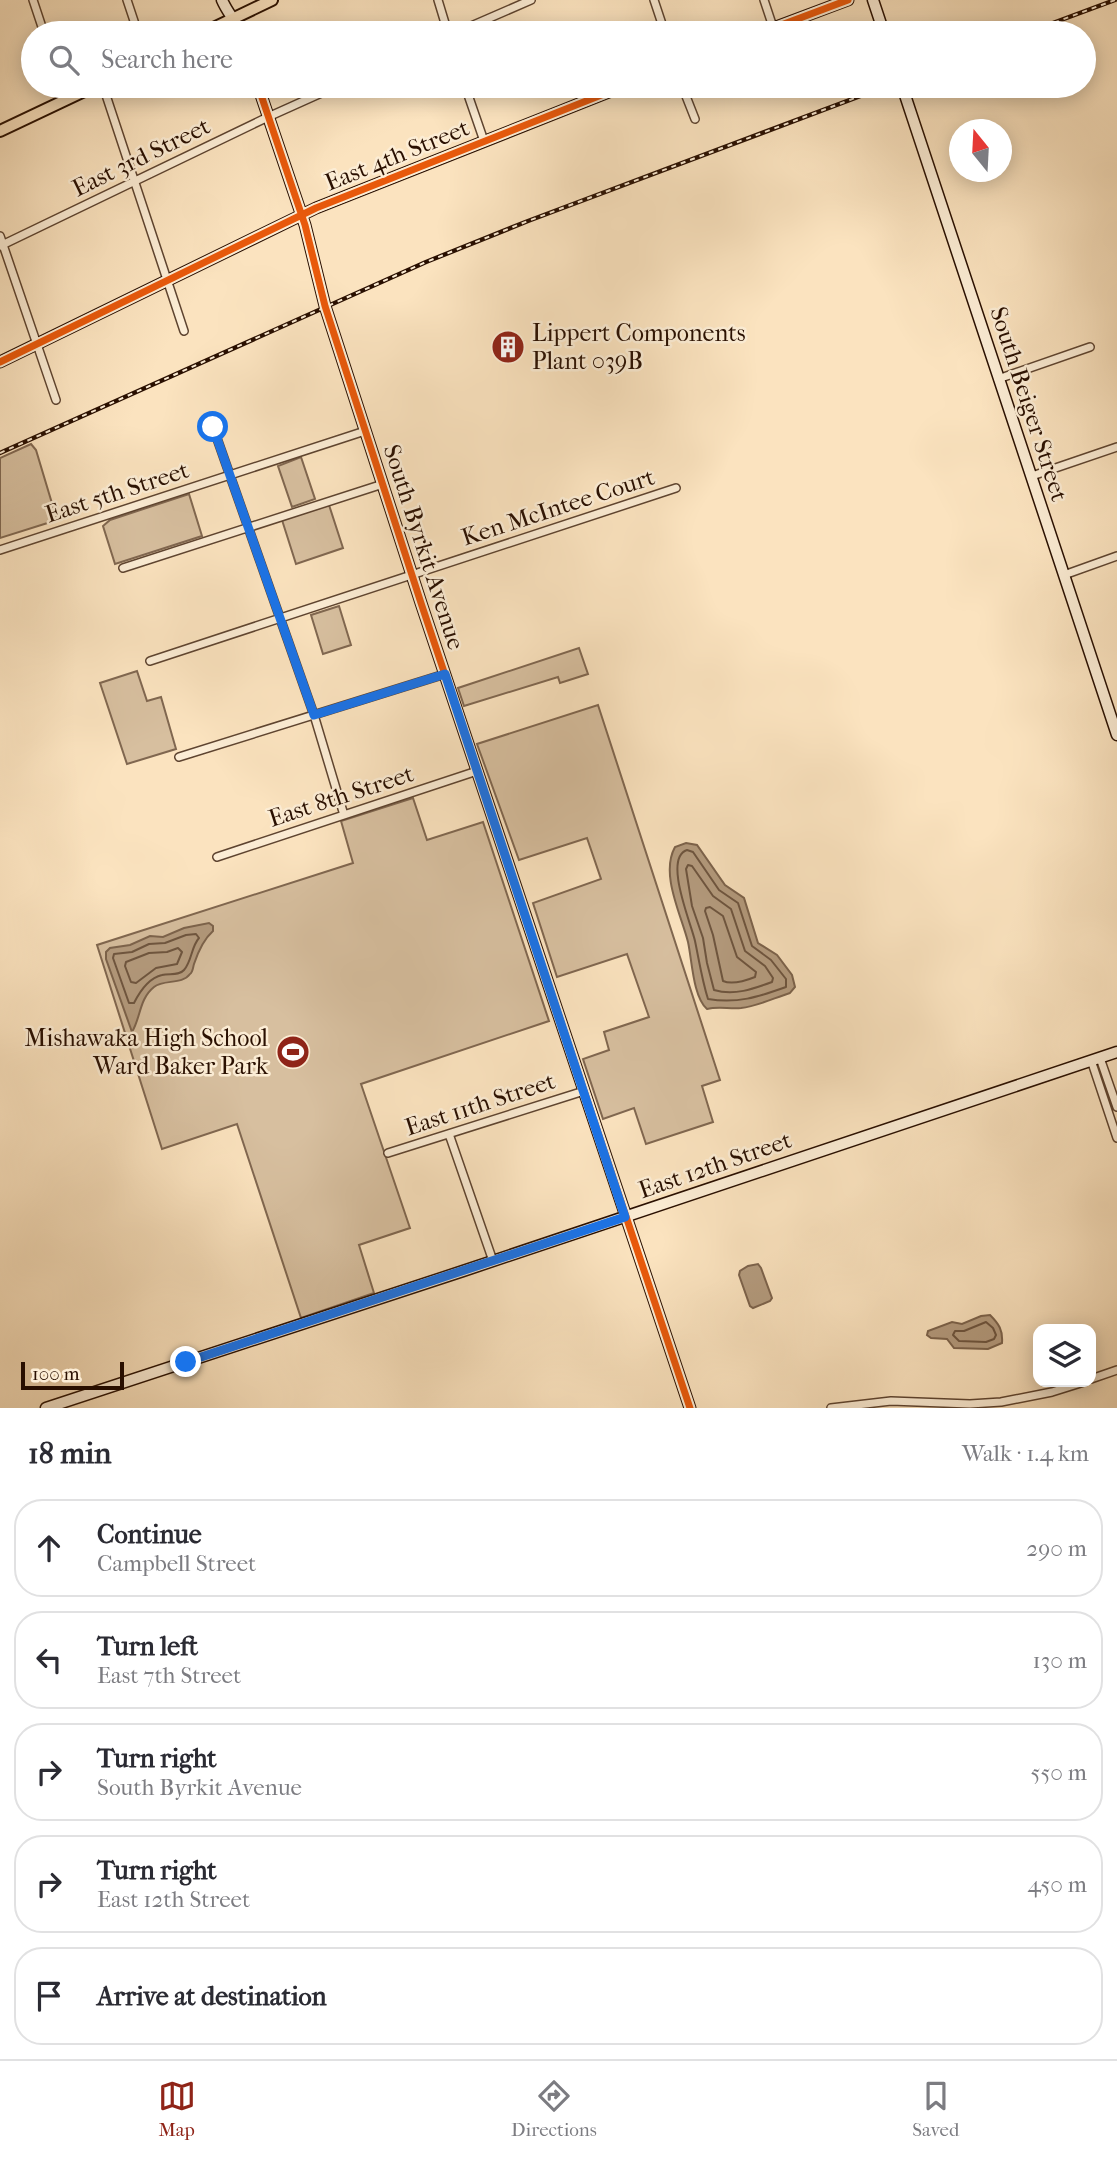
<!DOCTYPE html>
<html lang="en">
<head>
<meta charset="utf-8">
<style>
	:root { --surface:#fff; --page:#f7f7f7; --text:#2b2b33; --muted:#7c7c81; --line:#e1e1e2; --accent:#8f2418 }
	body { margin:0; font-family:"IM FELL French Canon",serif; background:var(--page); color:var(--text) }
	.controls { position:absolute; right:21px; bottom:21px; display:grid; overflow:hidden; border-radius:14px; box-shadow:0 4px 18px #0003 }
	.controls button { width:63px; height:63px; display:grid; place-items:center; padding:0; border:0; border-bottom:2px solid var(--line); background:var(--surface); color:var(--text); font:35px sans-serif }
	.compass { position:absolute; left:949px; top:119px; width:63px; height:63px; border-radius:50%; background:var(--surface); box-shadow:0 4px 18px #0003; rotate:342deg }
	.scale { position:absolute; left:21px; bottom:18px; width:103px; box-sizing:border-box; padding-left:7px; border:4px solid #290f00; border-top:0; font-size:19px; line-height:24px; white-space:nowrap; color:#290f00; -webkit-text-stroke:5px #fcedd5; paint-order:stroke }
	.stop { position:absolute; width:21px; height:21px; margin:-16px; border:5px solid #1a73e8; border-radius:50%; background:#fff }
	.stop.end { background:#1a73e8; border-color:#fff; box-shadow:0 2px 7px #0008 }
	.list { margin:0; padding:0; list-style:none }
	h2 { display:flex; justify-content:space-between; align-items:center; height:91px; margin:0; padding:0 28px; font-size:30px }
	h2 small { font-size:23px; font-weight:400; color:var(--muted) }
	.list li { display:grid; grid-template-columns:46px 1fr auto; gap:21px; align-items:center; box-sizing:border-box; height:98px; margin:0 14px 14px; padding:0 14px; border:2px solid var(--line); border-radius:28px }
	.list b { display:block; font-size:26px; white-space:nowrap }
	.list p { margin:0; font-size:23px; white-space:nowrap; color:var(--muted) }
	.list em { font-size:23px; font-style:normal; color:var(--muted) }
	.icon { flex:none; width:38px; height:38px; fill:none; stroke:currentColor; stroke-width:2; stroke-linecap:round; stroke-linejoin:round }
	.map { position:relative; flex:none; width:1117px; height:1408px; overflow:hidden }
	.search { position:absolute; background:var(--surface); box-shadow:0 4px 18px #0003; left:21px; right:21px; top:21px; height:77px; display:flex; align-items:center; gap:18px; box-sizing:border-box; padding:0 24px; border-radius:38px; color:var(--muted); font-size:26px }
	.sheet { height:651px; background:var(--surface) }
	nav { display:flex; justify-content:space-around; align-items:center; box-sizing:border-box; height:98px; border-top:2px solid var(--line); background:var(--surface); font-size:19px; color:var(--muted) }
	nav a { display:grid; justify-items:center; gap:4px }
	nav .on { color:var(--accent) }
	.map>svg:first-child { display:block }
	.green { fill:#d7bf9f; stroke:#806750; stroke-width:2 }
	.water { fill:#b49b7e; stroke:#7c634c; stroke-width:2 }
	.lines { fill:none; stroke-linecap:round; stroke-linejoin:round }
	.shore { stroke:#6e553f; stroke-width:2 }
	.street-casing { stroke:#5e4430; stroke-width:10 }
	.secondary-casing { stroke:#290f00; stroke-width:13 }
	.primary-casing { stroke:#290f00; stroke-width:14 }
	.street { stroke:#fcedd5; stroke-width:7 }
	.secondary { stroke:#fcedd5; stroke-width:10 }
	.primary { stroke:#fbe3bf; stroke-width:10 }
	.rail-casing { stroke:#290f00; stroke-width:4.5 }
	.rail { stroke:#fcedd5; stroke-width:2; stroke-dasharray:5; stroke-linecap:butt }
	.cycleway-casing { stroke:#fcedd5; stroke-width:11 }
	.cycleway { stroke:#e8590c; stroke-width:7 }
	.route { stroke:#1a73e8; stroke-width:9 }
	.labels { text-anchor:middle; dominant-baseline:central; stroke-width:5; stroke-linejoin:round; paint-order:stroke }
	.street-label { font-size:24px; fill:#290f00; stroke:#fcedd5 }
	.poi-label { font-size:24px; fill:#290f00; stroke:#fcedd5; text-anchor:start }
</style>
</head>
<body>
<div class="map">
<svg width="1117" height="1408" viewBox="0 0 1117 1408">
	<rect width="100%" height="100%" fill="#fbe3bf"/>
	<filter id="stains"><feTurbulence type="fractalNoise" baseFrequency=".00286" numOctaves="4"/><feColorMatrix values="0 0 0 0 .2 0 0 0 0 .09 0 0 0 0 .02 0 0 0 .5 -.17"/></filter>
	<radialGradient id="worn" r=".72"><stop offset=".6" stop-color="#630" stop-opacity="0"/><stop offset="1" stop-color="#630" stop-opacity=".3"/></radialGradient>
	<path class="green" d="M31 444 36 450 57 520 0 538V458Z
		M301 457 315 499 292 507 278 466Z
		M189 494 202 536 115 564 103 526 110 520Z
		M329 505 343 548 296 564 282 520Z
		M339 606 351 645 323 654 311 615Z
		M579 648 588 674 560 683 558 677 464 706 458 688Z
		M137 671 147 701 161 697 176 749 127 764 100 683Z
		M598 705 720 1080 702 1086 713 1122 646 1144 634 1108 603 1119 583 1059 609 1050 604 1032 649 1017 627 954 557 977 533 903 601 879 587 838 519 860 477 744Z
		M413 798 427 840 483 822 549 1021 361 1084 410 1228 359 1245 374 1293 301 1318 237 1124 162 1149 97 945 353 863 341 821Z"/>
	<path class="water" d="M686 843 697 845 725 885 744 898 758 943 777 955 792 975 795 987 790 993C774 998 758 1006 741 1008 729 1009 718 1006 707 1009 693 997 692 960 688 942 681 914 660 874 675 847Z
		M209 923 213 926V931C204 939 198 952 194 964 193 967 193 972 190 974 182 985 164 979 154 987 139 999 141 1017 132 1032L106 959V952L110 948 130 945 150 936 163 937 184 928Z
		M758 1264 761 1268 772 1298 770 1301 753 1308 750 1306 739 1275 740 1271 748 1266Z
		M990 1315C999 1324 1003 1330 1002 1343L988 1349 954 1348 947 1339 931 1338 927 1335 928 1331 952 1322 962 1324 981 1316Z"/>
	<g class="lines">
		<path class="shore" d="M687 850 693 852 719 890 738 903 752 946 771 960 786 979V987C758 997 737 1004 708 999 702 980 699 960 695 941 691 923 663 858 687 850Z
			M688 865 692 866 713 896 731 909 745 951 765 966 773 978 772 982C753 989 734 996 714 990L707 963 703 938 692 906 686 869Z
			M706 908 710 907 723 916 737 957 756 972 755 977C745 981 732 985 723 981L713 935 705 911Z
			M196 934 199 938C191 947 192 961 184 970 179 976 169 973 162 975 149 978 140 991 134 1003H129L113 958 114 954 132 952 149 944 165 943 186 935Z
			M178 948 182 952 177 964 156 968 136 983 131 982 125 966 126 962 149 953 167 952Z
			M986 1322 993 1328 996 1335 994 1339 986 1342 959 1341 953 1335 955 1331H964Z"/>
		<defs>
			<path id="street" d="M33 0 44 33
				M127 0 138 33
				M438 0 448 33
				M654 0 665 33
				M764 0 775 33
				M455 33 531 0
				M63 86 67 99
				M103 86 184 331
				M465 86 484 141
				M682 86 695 119
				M0 236 56 400
				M0 246 268 117 337 86
				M998 379 1090 347
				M213 427 314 715 344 815
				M1032 476 1117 447
				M0 550 365 431
				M123 568 383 484
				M1064 575 1117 556
				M150 661 676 488
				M179 757 445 674
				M217 857 477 771
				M1100 1058 1117 1107
				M1091 1060 1117 1138
				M449 1134 493 1261
				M388 1153 584 1091
				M1091 1379 1117 1370
				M831 1408 891 1401 970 1404 1001 1402 1052 1392 1084 1382"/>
			<path id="secondary" d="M222 0C227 12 236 21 240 33
				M873 0 884 33
				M760 33 848 0
				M258 86 305 225 325 306 421 603 690 1408
				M902 86 1117 735
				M0 362 316 208 624 86
				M46 1408 463 1271 1117 1052"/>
			<path id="primary" d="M203 33 272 0
				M0 131 95 86"/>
		</defs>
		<use href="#street" class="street-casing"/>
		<use href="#secondary" class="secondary-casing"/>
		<use href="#primary" class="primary-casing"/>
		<use href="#street" class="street"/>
		<use href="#secondary" class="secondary"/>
		<use href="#primary" class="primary"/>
		<defs>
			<path id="rail" d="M1026 33 1115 0
				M0 453 426 262 528 221 887 86"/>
		</defs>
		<use href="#rail" class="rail-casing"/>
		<use href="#rail" class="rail"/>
		<defs>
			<path id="cycleway" d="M760 33 848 0
				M258 86 305 225 325 306 421 603 690 1408
				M0 362 316 208 624 86"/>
		</defs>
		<use href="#cycleway" class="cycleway-casing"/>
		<use href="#cycleway" class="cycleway"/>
	</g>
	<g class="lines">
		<path class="route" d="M186 1362 625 1217 445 674 314 715 213 427"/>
	</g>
	<defs>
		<symbol id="building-disc" viewBox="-11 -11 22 22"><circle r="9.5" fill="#8f2418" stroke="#fcedd5"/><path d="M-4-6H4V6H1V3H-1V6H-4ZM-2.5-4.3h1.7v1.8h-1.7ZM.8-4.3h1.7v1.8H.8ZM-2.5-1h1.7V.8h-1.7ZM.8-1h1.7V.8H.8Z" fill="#fff"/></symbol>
		<symbol id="stadium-disc" viewBox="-11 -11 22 22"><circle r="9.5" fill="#8f2418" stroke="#fcedd5"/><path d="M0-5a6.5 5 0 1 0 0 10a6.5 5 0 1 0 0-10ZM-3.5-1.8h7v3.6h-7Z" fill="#fff"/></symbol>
	</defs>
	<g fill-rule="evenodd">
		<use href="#building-disc" x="489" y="328" width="38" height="38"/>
		<use href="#stadium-disc" x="274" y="1033" width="38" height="38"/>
	</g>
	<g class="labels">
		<g class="street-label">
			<text transform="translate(397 155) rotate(-22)">East 4th Street</text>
			<text transform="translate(141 157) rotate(-26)">East 3rd Street</text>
			<text transform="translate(1029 404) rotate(72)">South Beiger Street</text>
			<text transform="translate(117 492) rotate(-18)">East 5th Street</text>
			<text transform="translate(558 507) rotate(-18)">Ken McIntee Court</text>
			<text transform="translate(424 547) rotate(72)">South Byrkit Avenue</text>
			<text transform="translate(341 796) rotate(-18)">East 8th Street</text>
			<text transform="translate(480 1104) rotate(-18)">East 11th Street</text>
			<text transform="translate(715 1165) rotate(-19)">East 12th Street</text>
		</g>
		<g class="poi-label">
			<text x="532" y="333">Lippert Components<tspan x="532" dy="28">Plant 039B</tspan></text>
			<text x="268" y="1038" text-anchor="end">Mishawaka High School<tspan x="268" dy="28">Ward Baker Park</tspan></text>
		</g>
	</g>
	<rect width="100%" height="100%" filter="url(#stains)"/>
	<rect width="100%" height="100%" fill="url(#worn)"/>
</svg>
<div class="controls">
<button><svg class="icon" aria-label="layers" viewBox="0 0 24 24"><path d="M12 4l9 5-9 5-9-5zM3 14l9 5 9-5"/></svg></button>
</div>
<svg class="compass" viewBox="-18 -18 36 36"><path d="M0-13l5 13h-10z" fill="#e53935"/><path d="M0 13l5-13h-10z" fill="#7c7c81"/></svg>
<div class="scale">100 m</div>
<div class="stop" style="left:213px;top:427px"></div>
<div class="stop end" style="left:186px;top:1362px"></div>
<div class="search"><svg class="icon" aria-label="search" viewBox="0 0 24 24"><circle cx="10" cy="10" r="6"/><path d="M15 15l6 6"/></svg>Search here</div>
</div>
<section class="sheet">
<h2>18 min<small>Walk · 1.4 km</small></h2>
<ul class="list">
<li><svg class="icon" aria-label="ahead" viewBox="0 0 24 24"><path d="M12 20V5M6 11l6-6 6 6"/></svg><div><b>Continue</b><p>Campbell Street</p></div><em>290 m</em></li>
<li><svg class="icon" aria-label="left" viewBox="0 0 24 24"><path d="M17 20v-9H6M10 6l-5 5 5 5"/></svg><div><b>Turn left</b><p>East 7th Street</p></div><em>130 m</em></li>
<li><svg class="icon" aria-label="right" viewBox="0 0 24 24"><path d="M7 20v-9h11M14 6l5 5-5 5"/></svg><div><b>Turn right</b><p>South Byrkit Avenue</p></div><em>550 m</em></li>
<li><svg class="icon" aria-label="right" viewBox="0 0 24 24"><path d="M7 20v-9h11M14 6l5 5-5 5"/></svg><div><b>Turn right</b><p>East 12th Street</p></div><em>450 m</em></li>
<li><svg class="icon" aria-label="arrive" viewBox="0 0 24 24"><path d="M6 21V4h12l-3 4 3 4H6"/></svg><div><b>Arrive at destination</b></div></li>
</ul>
</section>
<nav>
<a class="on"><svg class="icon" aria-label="map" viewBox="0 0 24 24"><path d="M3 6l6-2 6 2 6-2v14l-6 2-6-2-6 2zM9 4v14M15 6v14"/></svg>Map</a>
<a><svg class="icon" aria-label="directions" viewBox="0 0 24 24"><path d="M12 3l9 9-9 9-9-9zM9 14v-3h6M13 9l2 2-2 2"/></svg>Directions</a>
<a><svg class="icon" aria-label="saved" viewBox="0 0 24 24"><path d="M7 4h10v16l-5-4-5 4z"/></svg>Saved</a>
</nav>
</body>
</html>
